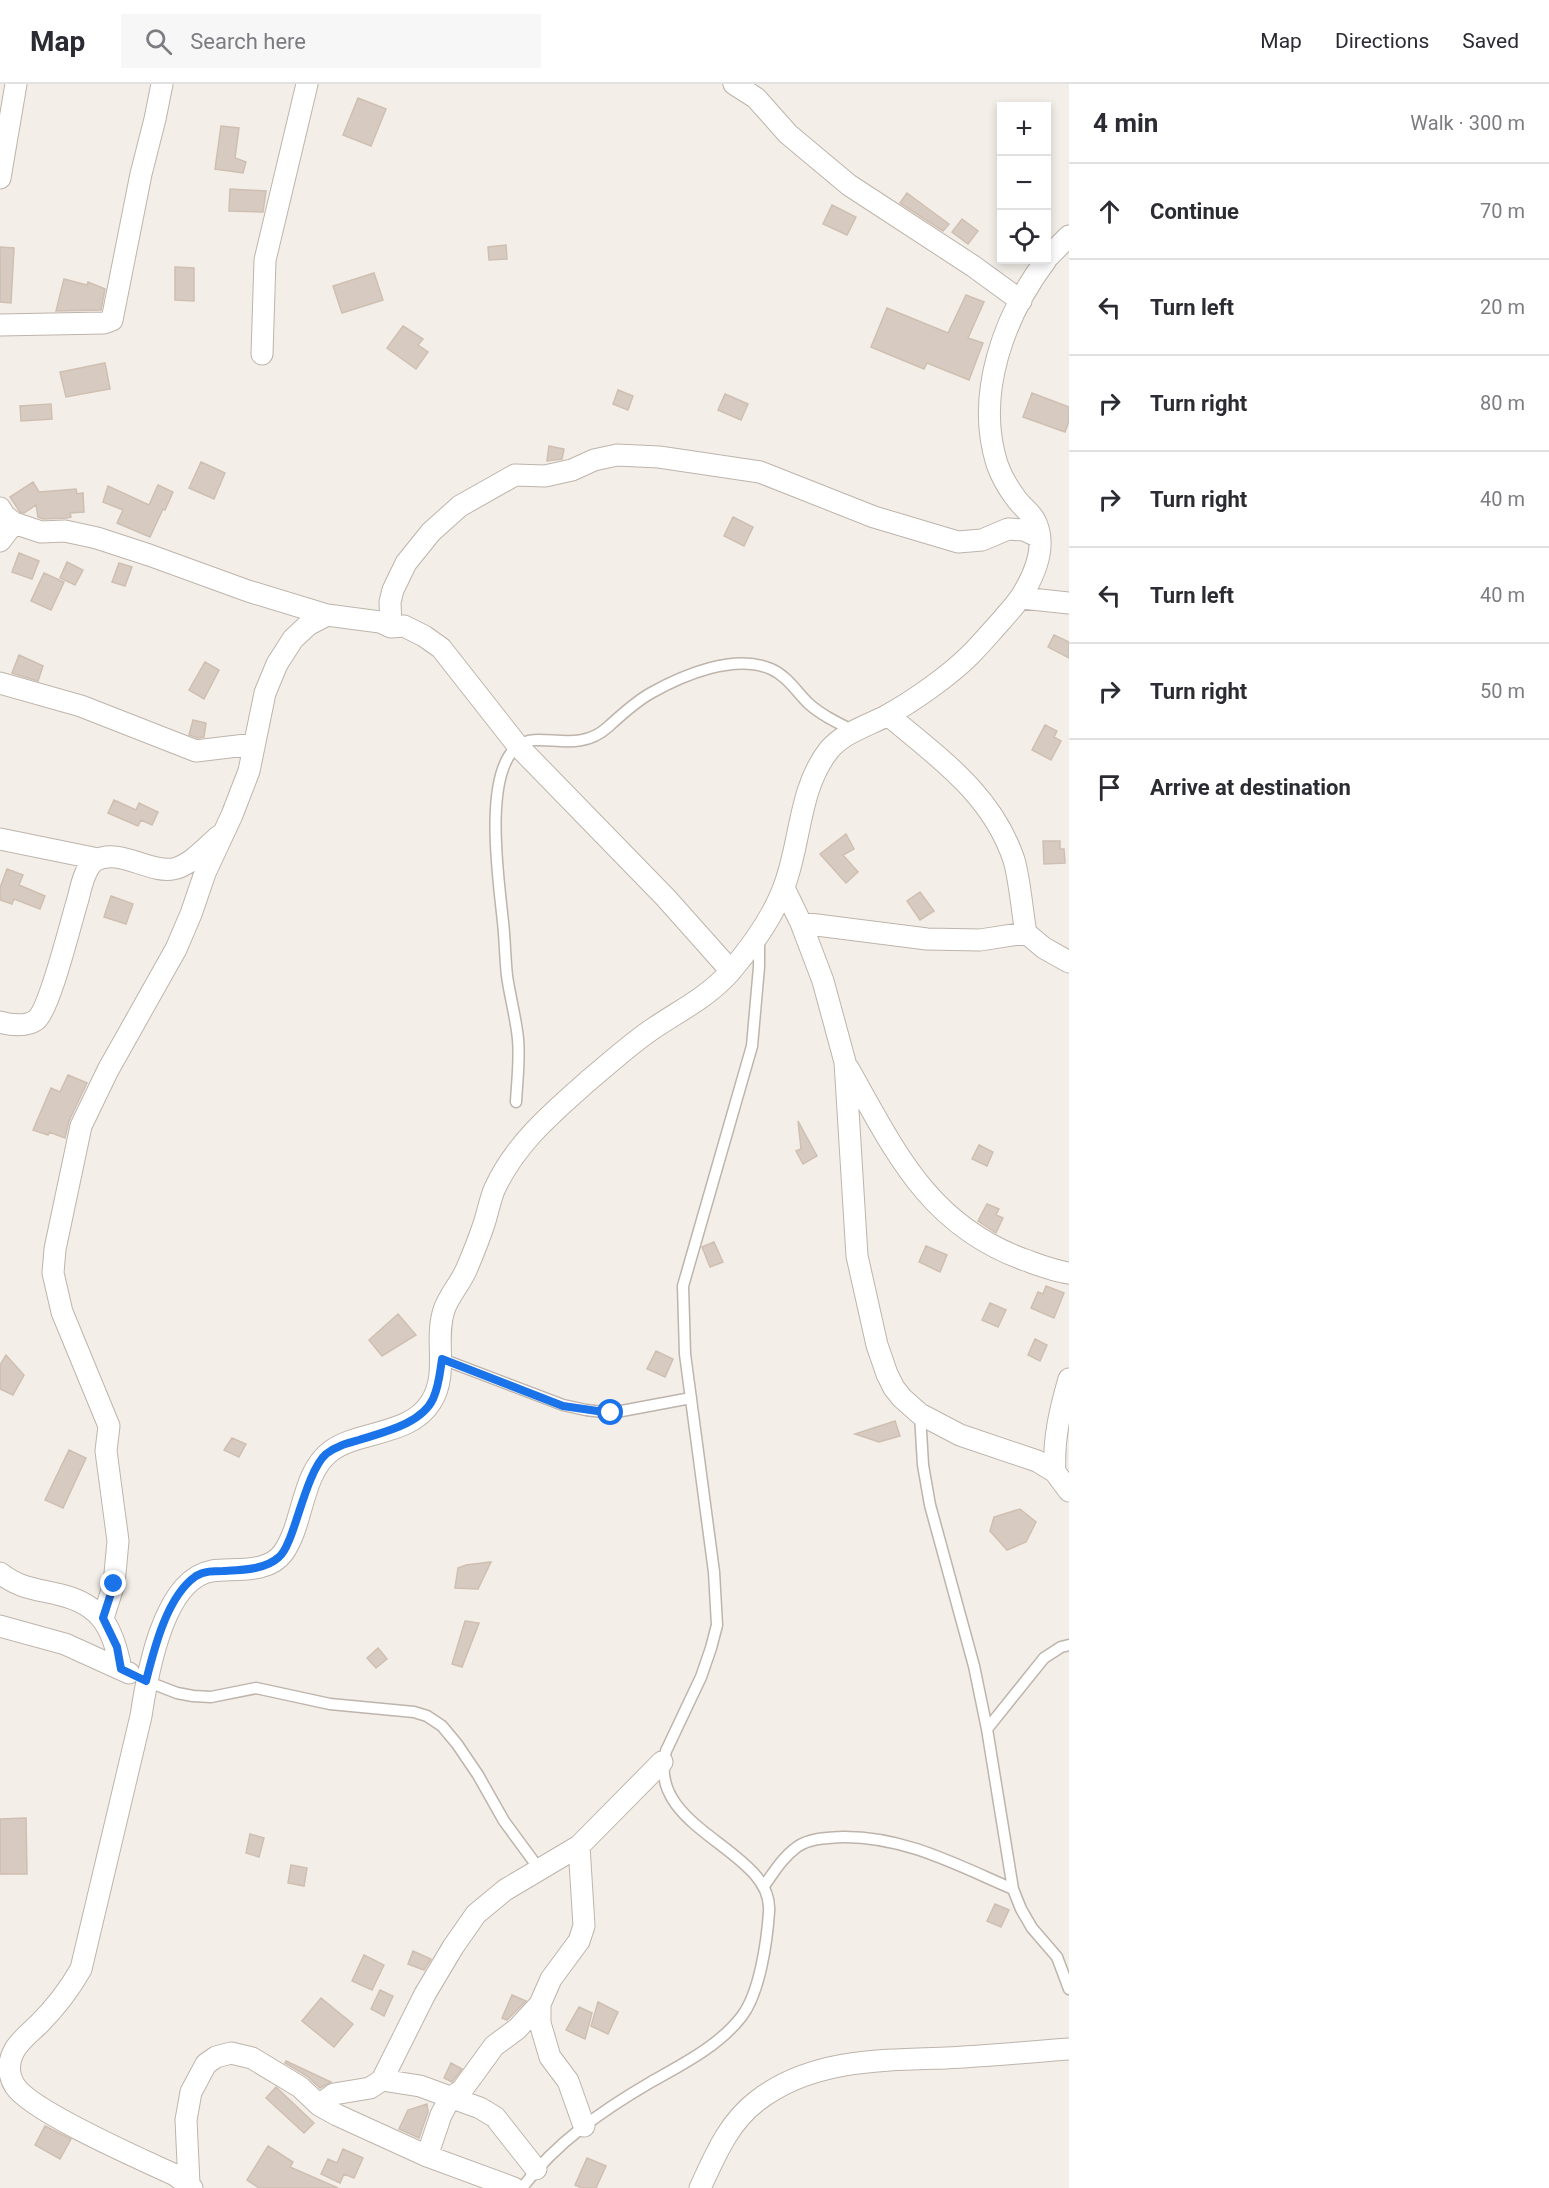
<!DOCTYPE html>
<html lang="en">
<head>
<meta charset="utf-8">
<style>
	:root { --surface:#fff; --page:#f7f7f7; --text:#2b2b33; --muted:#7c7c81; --line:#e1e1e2 }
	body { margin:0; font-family:Roboto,sans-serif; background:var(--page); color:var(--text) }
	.controls { position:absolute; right:18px; top:18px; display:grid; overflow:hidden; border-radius:0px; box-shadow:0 3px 9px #0003 }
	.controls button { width:54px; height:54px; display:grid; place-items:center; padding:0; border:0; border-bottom:2px solid var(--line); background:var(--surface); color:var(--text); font:30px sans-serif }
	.stop { position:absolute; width:18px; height:18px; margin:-14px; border:4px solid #1a73e8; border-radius:50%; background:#fff }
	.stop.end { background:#1a73e8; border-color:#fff; box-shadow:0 2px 6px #0008 }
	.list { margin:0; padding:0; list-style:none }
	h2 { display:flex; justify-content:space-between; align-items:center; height:78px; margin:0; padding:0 24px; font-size:26px }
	h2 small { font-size:20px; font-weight:400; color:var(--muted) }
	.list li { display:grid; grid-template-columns:39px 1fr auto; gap:18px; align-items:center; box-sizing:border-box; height:96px; padding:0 24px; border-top:2px solid var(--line) }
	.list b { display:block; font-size:22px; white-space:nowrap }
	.list em { font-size:20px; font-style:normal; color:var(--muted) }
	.icon { flex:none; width:33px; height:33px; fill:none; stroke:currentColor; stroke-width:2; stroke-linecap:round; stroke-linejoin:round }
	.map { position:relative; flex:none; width:1069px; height:2104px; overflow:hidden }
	header { display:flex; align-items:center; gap:36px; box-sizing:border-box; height:84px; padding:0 30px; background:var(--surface); border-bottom:2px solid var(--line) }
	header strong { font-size:28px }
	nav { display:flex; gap:33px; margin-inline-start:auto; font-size:21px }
	.search { width:420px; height:54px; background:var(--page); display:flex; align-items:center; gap:15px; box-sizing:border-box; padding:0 21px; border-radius:0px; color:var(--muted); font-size:22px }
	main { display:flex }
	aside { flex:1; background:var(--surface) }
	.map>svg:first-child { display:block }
	.building { fill:#d7cbc1; stroke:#cfbfb1; stroke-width:1.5 }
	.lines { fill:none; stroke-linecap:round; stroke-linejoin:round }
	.service-casing { stroke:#beb4ab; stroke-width:13 }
	.minor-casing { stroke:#beb4ab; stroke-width:23 }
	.service { stroke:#fff; stroke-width:10 }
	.minor { stroke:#fff; stroke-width:21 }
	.route { stroke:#1a73e8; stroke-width:8 }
</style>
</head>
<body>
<header>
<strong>Map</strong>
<div class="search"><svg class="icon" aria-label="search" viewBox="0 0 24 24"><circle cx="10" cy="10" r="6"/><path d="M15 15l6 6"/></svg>Search here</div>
<nav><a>Map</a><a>Directions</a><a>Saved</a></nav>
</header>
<main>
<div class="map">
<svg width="1069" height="2104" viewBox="0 0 1069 2104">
	<rect width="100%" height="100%" fill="#f3eee8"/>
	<path class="building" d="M358 14 386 25 371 62 343 51Z
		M221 42 239 44 235 74 246 78 243 89 215 85Z
		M230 105 266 107 263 128 229 127Z
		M907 109 949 140 943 147 900 119Z
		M832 121 856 133 847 151 823 140Z
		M962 135 978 147 968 160 952 148Z
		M506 161 507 175 489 176 488 163Z
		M0 163 14 164 11 219 0 218Z
		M175 183 194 184V217L175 216Z
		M374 189 383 216 342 229 333 202Z
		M64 195 87 201 88 198 105 205 101 226 56 227Z
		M966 211 984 218 968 254 983 259 969 296 927 279 924 285 871 263 887 224 948 249Z
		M403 242 423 255 418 261 428 268 416 285 387 264Z
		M105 279 110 305 66 313 60 288Z
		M618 306 633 312 628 326 613 320Z
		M1032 309 1069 323V337L1065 348 1023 333Z
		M725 310 748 320 741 336 718 326Z
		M51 320 52 335 21 337 20 322Z
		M549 362 564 365 562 375 547 377Z
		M201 378 225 389 214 415 189 404Z
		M33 398 39 408 76 405 77 410 83 409 84 428 70 429 71 433 67 434 43 435 38 433 36 421 24 429 20 428 10 413Z
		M158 401 173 408 165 426 163 425 150 453 117 439 123 426 103 418 108 402 149 421Z
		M733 433 753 443 744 462 724 452Z
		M19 469 39 477 32 495 12 488Z
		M67 478 83 486 75 501 60 494Z
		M119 479 132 483 125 502 112 498Z
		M44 489 64 498 51 526 31 517Z
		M1054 551 1069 558V574L1048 563Z
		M19 571 43 582 38 597 12 589Z
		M205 578 219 586 204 615 189 606Z
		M193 636 206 639 204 653 198 654 189 651Z
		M1045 641 1057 647 1054 653 1061 657 1051 676 1032 666Z
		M114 716 136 726 139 719 158 728 152 741 141 736 138 742 108 729Z
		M846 750 854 765 843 771 858 788 846 799 820 770Z
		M1043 757H1060V765H1064L1065 779 1044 780Z
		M7 785 23 791 19 801 45 812 40 825 14 815 12 820 0 816V804Z
		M920 808 934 827 920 836 907 817Z
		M111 812 133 820 126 840 104 833Z
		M68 991 87 999 69 1037 65 1054 49 1048 48 1051 33 1046 51 1004 60 1008Z
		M798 1037 817 1072 803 1080 796 1067 801 1065Z
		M979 1061 993 1068 987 1082 972 1075Z
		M987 1120 999 1125 996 1131 1003 1134 996 1149 978 1137Z
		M714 1158 723 1178 710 1183 702 1163Z
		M926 1162 947 1171 940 1188 919 1178Z
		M1046 1202 1064 1209 1054 1234 1031 1224 1038 1208 1043 1210Z
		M990 1219 1006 1226 998 1243 982 1236Z
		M398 1230 416 1251 382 1272 369 1256Z
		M1035 1255 1047 1261 1040 1277 1028 1271Z
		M656 1267 673 1275 665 1293 647 1285Z
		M6 1271 24 1291 13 1311 0 1305V1281Z
		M895 1337 900 1352 879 1358 855 1350Z
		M232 1354 246 1360 239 1373 224 1366Z
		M69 1366 86 1374 63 1424 45 1416Z
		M1020 1425 1036 1438 1026 1458 1007 1466 990 1447 994 1433Z
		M491 1478 478 1505 455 1504 458 1484 466 1481Z
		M465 1537 479 1539 462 1583 452 1580Z
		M378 1564 387 1575 376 1584 367 1574Z
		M26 1734 27 1790H0V1735Z
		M250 1750 264 1754 259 1773 246 1769Z
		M291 1781 307 1784 304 1802 288 1799Z
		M995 1820 1009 1826 1001 1843 987 1837Z
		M413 1867 431 1875 424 1886 408 1880Z
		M364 1871 384 1881 372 1906 352 1897Z
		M380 1906 393 1912 384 1932 371 1925Z
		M512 1911 526 1917 507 1936 502 1934Z
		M321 1914 353 1940 334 1963 302 1937Z
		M598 1918 618 1928 608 1950 591 1942Z
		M579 1923 592 1929 585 1955 566 1946Z
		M286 1977 331 1998 320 2004 307 1992 285 1979Z
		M451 1979 462 1985 452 1998 444 1994Z
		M276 2003 314 2039 304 2049 266 2014Z
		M427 2020 428 2028 419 2054 399 2045 408 2026Z
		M45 2042 71 2055 60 2075 35 2061Z
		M268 2062 293 2078 290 2083 338 2104H259L247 2096Z
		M343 2065 363 2074 354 2094 344 2090 340 2099 321 2090 328 2075 337 2079Z
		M587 2074 606 2082 596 2104H582L575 2101Z"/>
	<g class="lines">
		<defs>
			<path id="service" d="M516 1018C517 998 520 975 518 955 516 934 510 913 507 892 505 874 505 856 503 838 499 798 482 689 518 662 539 645 576 672 608 643 621 631 635 618 651 609 683 591 735 569 771 585 787 592 796 607 808 619 821 631 838 639 854 647
				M442 1275 563 1321 586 1326 611 1329 691 1314
				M920 1330 923 1381 930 1421 974 1582 987 1645 1013 1805 1021 1825 1032 1844 1057 1873 1069 1905
				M146 1597 177 1609 193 1612 211 1613 256 1604 330 1620 414 1628 427 1632 442 1642 457 1660 478 1691 504 1737 540 1786
				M987 1645 1044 1574 1061 1563 1069 1561
				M764 1802C774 1788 783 1773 797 1763 810 1754 827 1754 842 1753 904 1752 957 1781 1013 1805
				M522 2104C555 2059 603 2026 651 1998 683 1980 719 1962 742 1932 760 1908 767 1857 769 1828 774 1765 644 1746 666 1667L701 1593 711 1564 717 1541 714 1488 685 1270 683 1202 752 962 759 883V854"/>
			<path id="minor" d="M734 0 756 14 788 50 849 101 973 182 1021 217
				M0 94 16 0
				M1046 175 1069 152
				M0 241 104 239 112 236 141 90 155 35 162 0
				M262 270 265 176 307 0
				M0 424 4 431 14 439 41 448 65 447 97 454 149 471 248 507 327 531 380 538 391 543 404 542 424 552 441 564 518 662 666 814 731 887
				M0 457 14 439
				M1022 514 1069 519
				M391 543 390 518 393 506 406 479 431 448 460 422 515 391 545 392 572 386 594 376 617 371 659 373 760 388 874 433 958 458 982 456 1008 445 1024 446 1039 453
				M0 599 81 622 196 667 254 660
				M888 631C939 674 992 710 1014 776 1020 797 1022 827 1026 849L1044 864 1069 878
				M0 755 98 775
				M784 804 801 839 823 897 845 978 857 1172 877 1261 887 1290 894 1304 902 1314 920 1330 960 1351 1037 1377 1055 1388 1069 1407
				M801 839 927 855 980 856 1026 849
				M0 938C10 941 27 943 36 936 50 925 71 837 78 815 81 803 84 786 94 777 119 763 148 789 173 785 190 782 206 763 219 752
				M848 984C895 1067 928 1141 1025 1176 1039 1181 1054 1187 1069 1189
				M1055 1388C1053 1356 1060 1326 1069 1295
				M0 1489C20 1505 37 1505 61 1511 102 1521 113 1545 121 1585
				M103 1534 114 1500 118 1457 106 1367 109 1342 62 1228 53 1189 55 1165 81 1042 108 986 176 865 191 830 205 789 232 731 249 687 265 609 277 580 293 555 308 541 327 531
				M0 1542 65 1560 129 1589
				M540 1920V1939L550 1973 568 1997 584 2042
				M382 1996 420 2002 480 2024 495 2033 536 2085
				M319 2021 334 2010 370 2004 382 1996 425 1910 453 1863 476 1830 505 1806 579 1762 662 1678
				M427 2072 441 2031 450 2014 462 2006 494 1962 517 1945 540 1920 551 1895 579 1857 584 1842 579 1762
				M189 2100 186 2036 191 2008 206 1980 216 1973 231 1969 252 1974 300 2003 319 2021 337 2031 427 2072 514 2104
				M192 2104 175 2091C143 2076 32 2028 15 2002 8 1991 8 1978 14 1967 19 1957 31 1948 39 1940 56 1923 69 1906 81 1885L141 1632C147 1592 163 1495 212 1487 234 1484 268 1490 283 1469 304 1440 301 1389 331 1367 360 1346 410 1352 431 1318 449 1290 434 1256 444 1226 449 1211 461 1199 467 1184 473 1170 479 1155 484 1140 488 1128 490 1115 495 1104 516 1059 552 1029 588 997 610 979 630 960 654 944 681 926 709 912 730 888 752 862 774 832 785 800 801 756 799 704 829 666 843 649 867 642 886 632 912 618 949 592 970 571 981 560 991 548 1002 536 1010 526 1019 518 1025 506 1037 485 1047 458 1034 435 1029 427 1020 421 1015 413 1008 404 1001 391 997 380 975 310 1004 232 1046 176
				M700 2104C715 2072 728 2039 757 2017 811 1975 881 1976 946 1974 987 1972 1028 1968 1069 1965"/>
		</defs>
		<use href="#service" class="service-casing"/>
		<use href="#minor" class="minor-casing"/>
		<use href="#service" class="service"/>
		<use href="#minor" class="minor"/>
	</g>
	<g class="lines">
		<path class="route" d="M114 1500 103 1534 117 1563 121 1585 146 1597C154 1565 167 1512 196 1492 204 1487 214 1487 223 1487 241 1486 265 1486 279 1473 285 1468 287 1461 290 1454 299 1432 310 1384 326 1370 336 1362 348 1359 359 1356 384 1348 421 1340 433 1315 439 1302 440 1288 442 1275L563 1322 611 1329"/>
	</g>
</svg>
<div class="controls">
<button>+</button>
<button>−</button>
<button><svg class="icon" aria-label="locate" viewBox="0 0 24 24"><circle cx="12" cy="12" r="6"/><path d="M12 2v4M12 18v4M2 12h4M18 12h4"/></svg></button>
</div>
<div class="stop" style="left:611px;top:1329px"></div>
<div class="stop end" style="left:114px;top:1500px"></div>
</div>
<aside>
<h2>4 min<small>Walk · 300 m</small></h2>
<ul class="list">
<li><svg class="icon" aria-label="ahead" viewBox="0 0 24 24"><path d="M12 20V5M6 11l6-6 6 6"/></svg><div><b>Continue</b></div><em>70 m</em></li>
<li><svg class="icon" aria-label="left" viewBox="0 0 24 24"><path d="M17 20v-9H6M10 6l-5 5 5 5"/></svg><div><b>Turn left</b></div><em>20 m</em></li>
<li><svg class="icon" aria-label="right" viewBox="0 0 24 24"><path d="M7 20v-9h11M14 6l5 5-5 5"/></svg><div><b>Turn right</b></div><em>80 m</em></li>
<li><svg class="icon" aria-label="right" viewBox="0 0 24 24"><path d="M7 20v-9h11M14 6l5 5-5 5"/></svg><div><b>Turn right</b></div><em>40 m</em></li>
<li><svg class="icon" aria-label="left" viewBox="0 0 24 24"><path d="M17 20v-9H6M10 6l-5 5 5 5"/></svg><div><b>Turn left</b></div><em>40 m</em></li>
<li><svg class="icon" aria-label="right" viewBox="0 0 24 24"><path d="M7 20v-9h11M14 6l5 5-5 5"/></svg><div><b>Turn right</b></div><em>50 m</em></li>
<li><svg class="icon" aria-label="arrive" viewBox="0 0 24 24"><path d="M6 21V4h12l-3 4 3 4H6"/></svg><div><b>Arrive at destination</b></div></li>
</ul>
</aside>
</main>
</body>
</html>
